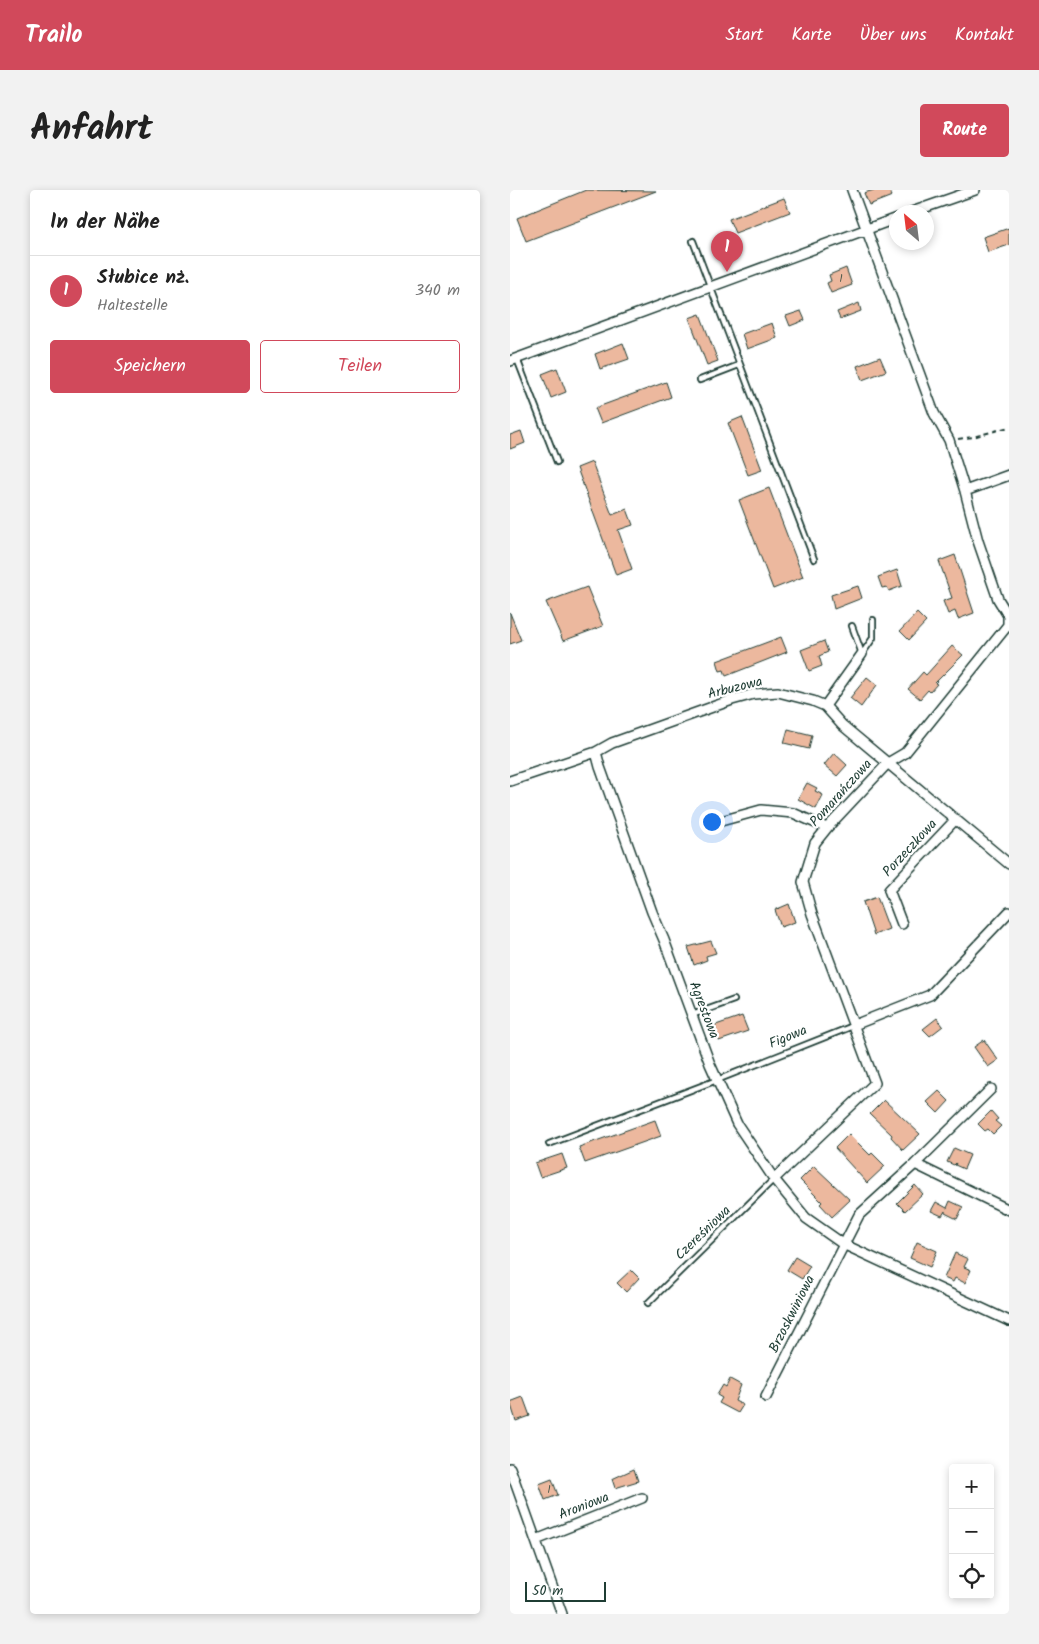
<!DOCTYPE html>
<html lang="de">
<head>
<meta charset="utf-8">
<style>
	:root { --surface:#fff; --page:#f2f2f2; --text:#222; --muted:#767676; --line:#e0e0e0; --accent:#d1495b }
	body { margin:0; font-family:Kalam,sans-serif; background:var(--page); color:var(--text) }
	.controls { position:absolute; right:15px; bottom:15px; display:grid; overflow:hidden; border-radius:5px; box-shadow:0 2px 8px #0003 }
	.controls button { width:45px; height:45px; display:grid; place-items:center; padding:0; border:0; border-bottom:1px solid var(--line); background:var(--surface); color:var(--text); font:25px sans-serif }
	.compass { position:absolute; left:379px; top:15px; width:45px; height:45px; border-radius:50%; background:var(--surface); box-shadow:0 2px 8px #0003; rotate:332deg }
	.scale { position:absolute; left:15px; bottom:12px; width:81px; box-sizing:border-box; padding-left:5px; border:2px solid #1f3d34; border-top:0; font-size:14px; line-height:18px; white-space:nowrap; color:#1f3d34; -webkit-text-stroke:4px #fff; paint-order:stroke }
	.you { position:absolute; left:201px; top:631px; width:18px; height:18px; margin:-12px; border:4px solid #fff; border-radius:50%; background:#1a73e8; box-shadow:0 0 0 8px #1a73e833 }
	.badge { display:grid; place-items:center; width:32px; height:32px; border-radius:50%; background:var(--accent); color:#fff; font-size:16px; font-weight:700 }
	.pin { position:absolute; translate:-50% -41px; filter:drop-shadow(0 1px 2px #0008) }
	.pin::after { content:''; position:absolute; top:26px; width:18px; height:15px; background:inherit; clip-path:polygon(0 0,100% 0,50% 100%) }
	.list { margin:0; padding:0; list-style:none }
	h2 { display:flex; justify-content:space-between; align-items:center; height:65px; margin:0; padding:0 20px; font-size:21px }
	h2 small { font-size:16px; font-weight:400; color:var(--muted) }
	.list li { display:grid; grid-template-columns:32px 1fr auto; gap:15px; align-items:center; box-sizing:border-box; height:70px; padding:0 20px; border-top:1px solid var(--line) }
	.list b { display:block; font-size:19px; white-space:nowrap }
	.list p { margin:0; font-size:16px; white-space:nowrap; color:var(--muted) }
	.list em { font-size:16px; font-style:normal; color:var(--muted) }
	.actions { display:flex; gap:10px; padding:15px 20px }
	.actions a { flex:1; padding:11px 0; border:1px solid var(--accent); border-radius:5px; text-align:center; font-size:18px; color:var(--accent) }
	.actions .main { background:var(--accent); color:#fff }
	.icon { flex:none; width:28px; height:28px; fill:none; stroke:currentColor; stroke-width:2; stroke-linecap:round; stroke-linejoin:round }
	.map { position:relative; flex:none; width:499px; height:1424px; overflow:hidden; border-radius:5px }
	header { display:flex; align-items:center; gap:30px; box-sizing:border-box; height:70px; padding:0 25px; background:var(--accent); color:#fff }
	header strong { font-size:24px }
	nav { display:flex; gap:28px; margin-inline-start:auto; font-size:18px }
	.intro { display:flex; align-items:center; justify-content:space-between; box-sizing:border-box; height:120px; padding:0 30px }
	h1 { margin:0; font-size:35px }
	.button { padding:12px 22px; border-radius:5px; background:var(--accent); color:#fff; font-size:18px; font-weight:700 }
	main { display:flex; gap:30px; padding:0 30px }
	aside { flex:1; background:var(--surface); border-radius:5px; box-shadow:0 2px 8px #0003 }
	.map>svg:first-child { display:block }
	.building { fill:#ecb89e; stroke:#1f3d34 }
	.lines { fill:none; stroke-linecap:round; stroke-linejoin:round }
	.lane-casing { stroke:#1f3d34; stroke-width:8 }
	.street-casing { stroke:#1f3d34; stroke-width:12 }
	.path { stroke:#1f3d34; stroke-width:2; stroke-dasharray:5 4; stroke-linecap:butt }
	.lane { stroke:#fff; stroke-width:4.5 }
	.street { stroke:#fff; stroke-width:9 }
	.labels { text-anchor:middle; dominant-baseline:central; stroke-width:4.5; stroke-linejoin:round; paint-order:stroke }
	.number-label { font-size:11px; fill:#525c4e }
	.street-label { font-size:14px; fill:#1f3d34; stroke:#fff }
</style>
</head>
<body>
<header>
<strong>Trailo</strong>
<nav><a>Start</a><a>Karte</a><a>Über uns</a><a>Kontakt</a></nav>
</header>
<div class="intro"><h1>Anfahrt</h1><a class="button">Route</a></div>
<main>
<aside>
<h2>In der Nähe<small></small></h2>
<ul class="list">
<li><span class="badge">1</span><div><b>Słubice nż.</b><p>Haltestelle</p></div><em>340 m</em></li>
</ul>
<div class="actions"><a class="main">Speichern</a><a>Teilen</a></div>
</aside>
<div class="map">
<svg width="499" height="1424" viewBox="0 0 499 1424">
	<rect width="100%" height="100%" fill="#fff"/>
	<filter id="ink" filterUnits="userSpaceOnUse"><feTurbulence type="fractalNoise" baseFrequency=".02" numOctaves="2"/><feDisplacementMap in="SourceGraphic" scale="10" xChannelSelector="R" yChannelSelector="G"/><feConvolveMatrix kernelMatrix="1 2 1 2 8 2 1 2 1" color-interpolation-filters="sRGB"/></filter>
	<g filter="url(#ink)">
		<path class="building" d="M76 0 146 1 16 51 7 28Z
			M364 0H379L382 6 359 15 354 3Z
			M274 8 280 22 225 43 219 29Z
			M499 38V55L478 62 473 47Z
			M336 78 342 95 321 103 317 93 321 91 319 85Z
			M349 113 351 121 330 129 327 122Z
			M291 121 295 130 280 136 276 126Z
			M190 124 208 171 197 175 179 128Z
			M262 133 267 148 237 159 232 144Z
			M113 153 119 169 90 179 85 164Z
			M370 167 376 181 352 190 347 176Z
			M47 178 56 202 41 208 32 184Z
			M156 192 161 207 91 233 85 218Z
			M232 227 252 280 238 285 218 233Z
			M11 241 15 253 0 259V245Z
			M82 272 102 325 117 319 123 335 108 340 122 379 106 385 67 278Z
			M259 298 293 387 263 399 229 310Z
			M445 365 464 423 448 429 445 421 438 424 433 411 442 408 429 371Z
			M387 380 392 396 379 401 377 397 372 398 368 387Z
			M348 396 352 408 324 419 321 405Z
			M77 397 93 436 53 451 36 412Z
			M0 423 11 450 0 454Z
			M407 423 416 432 399 450 390 441Z
			M271 447 277 462 216 486 214 480 210 481 207 471Z
			M314 451 318 462 309 466 312 476 299 481 291 460Z
			M442 456 453 465 425 493 427 494 420 502 418 500 410 509 398 499 413 482 416 485Z
			M357 487 367 495 351 517 340 508Z
			M278 539 302 545 299 559 274 553Z
			M324 563 337 575 327 586 314 575Z
			M297 593 307 598 305 601 313 605 306 619 288 609Z
			M367 707 379 739 364 745 353 712Z
			M279 714 285 732 271 737 265 720Z
			M201 751 206 763 196 766 197 770 184 775 178 757Z
			M232 826 238 841 209 851 203 836Z
			M427 828 433 836 420 846 413 839Z
			M474 850 488 870 478 877 464 857Z
			M429 901 439 911 428 923 417 912Z
			M374 910 410 944 393 960 381 947 382 945 360 924Z
			M481 921 488 929 485 931 491 936 483 944 478 939 475 941 468 934Z
			M145 930 151 946 75 973 69 957Z
			M339 944 360 965 362 963 375 976 357 993 325 958Z
			M444 958 460 965 454 979 445 975 446 973 444 975 437 972Z
			M52 964 57 978 30 987 25 973Z
			M304 976 340 1010 322 1027 310 1014 312 1012 290 990Z
			M405 995 413 1004 395 1021 387 1013Z
			M440 1011 453 1017 447 1029 435 1023V1021L432 1026 421 1021 426 1012 437 1018Z
			M407 1052 427 1061 420 1077 400 1068Z
			M445 1063 458 1069 454 1077 461 1080 455 1093 445 1088 443 1092 434 1088Z
			M285 1067 300 1076 292 1089 277 1080Z
			M121 1080 129 1088 116 1102 107 1093Z
			M220 1189 231 1195 225 1211 233 1215 228 1223 209 1213 212 1208 207 1205 213 1195 216 1197Z
			M13 1207 20 1226 6 1231 0 1212Z
			M124 1279 128 1291 105 1298 102 1289Z
			M42 1289 48 1305 35 1310 29 1294Z"/>
		<g class="lines">
			<defs>
				<path id="lane" d="M183 51 304 369
					M7 169 47 272
					M190 190 229 175
					M342 436 352 464 363 448V430
					M182 825 224 810
					M39 954 207 890 343 836
					M138 1113 264 989"/>
				<path id="street" d="M342 0 424 223 439 250 455 301 468 351 488 409 499 427
					M402 22 465 0
					M0 171 387 28
					M455 301 499 285
					M315 516 352 464
					M86 562 90 577 142 722 154 750 200 874 227 934 264 989 296 1028 333 1054 499 1131
					M0 591 86 562 102 553 222 510 244 504 268 502 303 511 315 516 332 535 499 674
					M211 631 251 620 283 623 317 638
					M392 734 379 700 446 629
					M344 835 420 805 499 722
					M405 974 499 1020
					M264 989 365 893 302 724 293 692 305 653 317 638 378 573 395 563 498 435V427
					M256 1207 349 1025 405 974 481 899
					M0 1278 52 1424
					M26 1350 132 1308"/>
			</defs>
			<use href="#lane" class="lane-casing"/>
			<use href="#street" class="street-casing"/>
			<path class="path" d="M448 249 463 247 499 237"/>
			<use href="#lane" class="lane"/>
			<use href="#street" class="street"/>
		</g>
	</g>
	<g class="labels">
		<g class="number-label">
			<text x="331" y="89">1</text>
			<text x="39" y="1300">1</text>
		</g>
		<g class="street-label">
			<text transform="translate(225 498) rotate(-14)">Arbuzowa</text>
			<text transform="translate(331 603) rotate(-48)">Pomarańczowa</text>
			<text transform="translate(400 658) rotate(-47)">Porzeczkowa</text>
			<text transform="translate(194 820) rotate(69)">Agrestowa</text>
			<text transform="translate(278 847) rotate(-22)">Figowa</text>
			<text transform="translate(193 1043) rotate(-44)">Czereśniowa</text>
			<text transform="translate(282 1124) rotate(-63)">Brzoskwiniowa</text>
			<text transform="translate(74 1316) rotate(-21)">Aroniowa</text>
		</g>
	</g>
</svg>
<div class="controls">
<button>+</button>
<button>−</button>
<button><svg class="icon" aria-label="locate" viewBox="0 0 24 24"><circle cx="12" cy="12" r="6"/><path d="M12 2v4M12 18v4M2 12h4M18 12h4"/></svg></button>
</div>
<svg class="compass" viewBox="-18 -18 36 36"><path d="M0-13l5 13h-10z" fill="#e53935"/><path d="M0 13l5-13h-10z" fill="#767676"/></svg>
<div class="scale">50 m</div>
<div class="you"></div>
<div class="pin badge" style="left:217px;top:82px">1</div>
</div>
</main>
</body>
</html>
